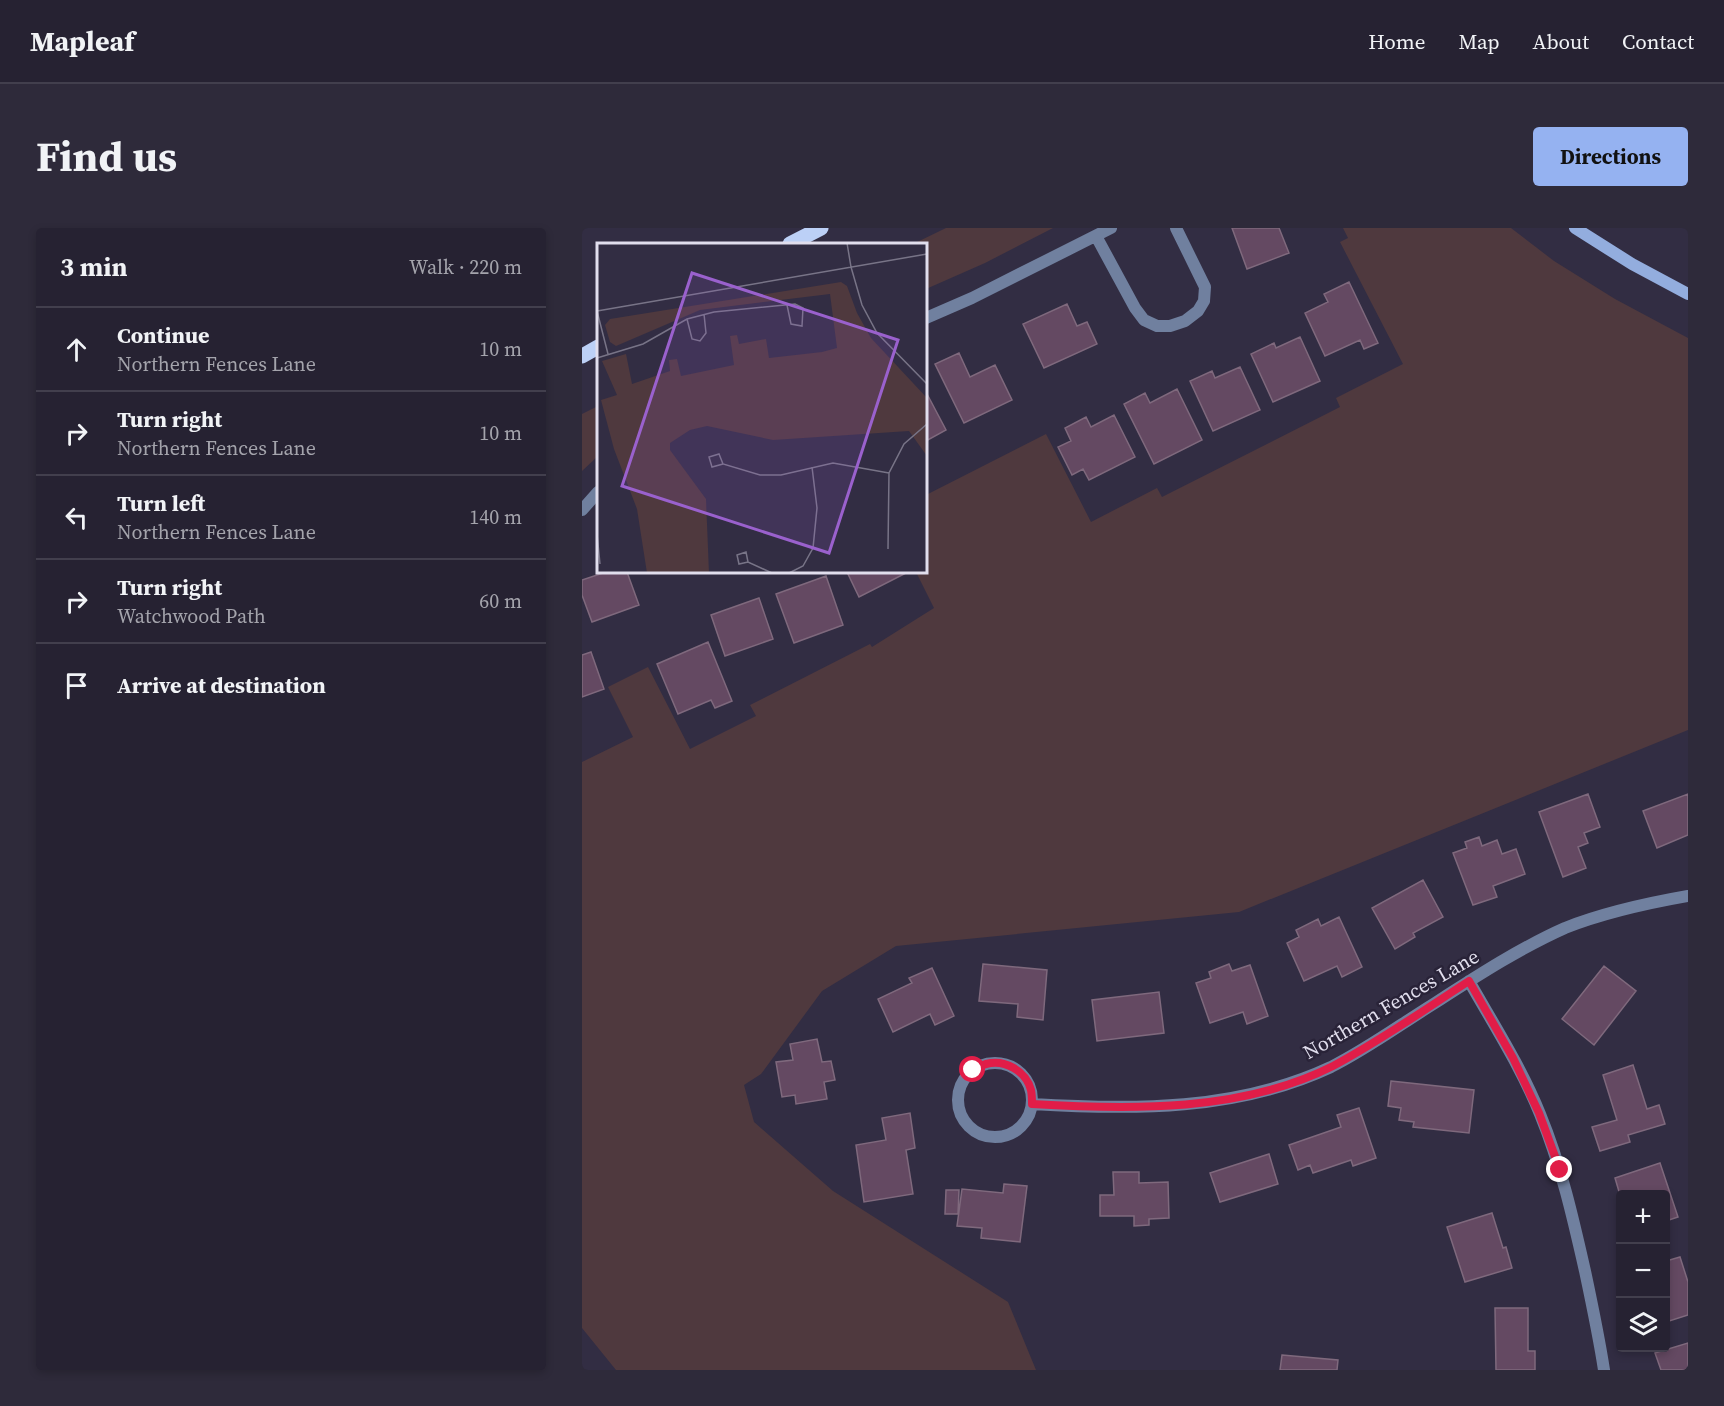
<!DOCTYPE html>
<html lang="en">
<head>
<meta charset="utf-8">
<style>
	:root { --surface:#262232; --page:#2e2a3a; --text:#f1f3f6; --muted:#a4a4ac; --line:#423f4d; --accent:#95b2f1 }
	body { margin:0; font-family:"Source Serif 4",serif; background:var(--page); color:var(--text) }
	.controls { position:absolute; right:18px; bottom:18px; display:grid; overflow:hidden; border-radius:6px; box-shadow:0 3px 9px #0003 }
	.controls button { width:54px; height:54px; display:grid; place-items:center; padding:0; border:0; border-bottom:2px solid var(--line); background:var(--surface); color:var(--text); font:30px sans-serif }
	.stop { position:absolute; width:18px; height:18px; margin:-14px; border:4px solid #e11d48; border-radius:50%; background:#fff }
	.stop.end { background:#e11d48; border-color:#fff; box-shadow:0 2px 6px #0008 }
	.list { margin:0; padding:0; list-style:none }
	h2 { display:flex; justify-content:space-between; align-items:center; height:78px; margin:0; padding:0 24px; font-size:26px }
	h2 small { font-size:20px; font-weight:400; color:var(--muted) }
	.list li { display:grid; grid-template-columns:39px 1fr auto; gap:18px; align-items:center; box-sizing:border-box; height:84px; padding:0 24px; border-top:2px solid var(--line) }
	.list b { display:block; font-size:22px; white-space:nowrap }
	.list p { margin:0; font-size:20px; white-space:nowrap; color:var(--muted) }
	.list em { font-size:20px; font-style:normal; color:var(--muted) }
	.icon { flex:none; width:33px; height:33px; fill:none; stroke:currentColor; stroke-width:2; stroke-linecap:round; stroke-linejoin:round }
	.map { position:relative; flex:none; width:1106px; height:1142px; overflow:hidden; border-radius:6px }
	header { display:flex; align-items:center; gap:36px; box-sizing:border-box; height:84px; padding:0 30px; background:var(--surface); border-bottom:2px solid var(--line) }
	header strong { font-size:28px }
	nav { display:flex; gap:33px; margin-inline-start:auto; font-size:21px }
	.intro { display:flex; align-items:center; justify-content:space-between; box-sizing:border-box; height:144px; padding:0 36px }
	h1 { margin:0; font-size:42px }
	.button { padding:15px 27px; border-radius:6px; background:var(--accent); color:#111; font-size:21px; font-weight:700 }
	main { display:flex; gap:36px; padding:0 36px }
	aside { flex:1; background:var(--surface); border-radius:6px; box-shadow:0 3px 9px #0003 }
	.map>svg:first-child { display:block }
	.green { fill:#4f393e }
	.building { fill:#644962; stroke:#7f697d; stroke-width:1.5 }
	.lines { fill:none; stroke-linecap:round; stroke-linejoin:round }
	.street { stroke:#70809f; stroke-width:12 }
	.secondary { stroke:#93adde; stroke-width:12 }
	.primary { stroke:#bcd0f6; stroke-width:15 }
	.route { stroke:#e11d48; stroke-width:8 }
	.labels { text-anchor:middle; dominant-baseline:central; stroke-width:5; stroke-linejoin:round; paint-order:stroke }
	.street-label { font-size:20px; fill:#e1deed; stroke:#292338 }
	.inset-road { fill:none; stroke:#787487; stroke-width:1.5 }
	.view { fill:#9a61cd; fill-opacity:0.15; stroke:#9a61cd; stroke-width:3 }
	.inset-edge { fill:none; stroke:#e1deed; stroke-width:3 }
</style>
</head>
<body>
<header>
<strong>Mapleaf</strong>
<nav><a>Home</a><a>Map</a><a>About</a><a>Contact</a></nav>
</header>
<div class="intro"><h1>Find us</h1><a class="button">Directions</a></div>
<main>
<aside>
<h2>3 min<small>Walk · 220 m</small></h2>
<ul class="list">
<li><svg class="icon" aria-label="ahead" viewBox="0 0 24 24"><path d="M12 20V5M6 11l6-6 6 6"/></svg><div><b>Continue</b><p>Northern Fences Lane</p></div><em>10 m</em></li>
<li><svg class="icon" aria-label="right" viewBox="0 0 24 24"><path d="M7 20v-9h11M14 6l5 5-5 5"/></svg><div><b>Turn right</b><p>Northern Fences Lane</p></div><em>10 m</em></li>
<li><svg class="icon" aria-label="left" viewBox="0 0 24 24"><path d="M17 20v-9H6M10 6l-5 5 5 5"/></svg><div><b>Turn left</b><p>Northern Fences Lane</p></div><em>140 m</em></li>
<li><svg class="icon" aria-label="right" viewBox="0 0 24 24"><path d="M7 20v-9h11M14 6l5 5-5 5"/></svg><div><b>Turn right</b><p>Watchwood Path</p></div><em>60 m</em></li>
<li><svg class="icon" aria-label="arrive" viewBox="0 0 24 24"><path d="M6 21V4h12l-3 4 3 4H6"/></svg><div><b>Arrive at destination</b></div></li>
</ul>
</aside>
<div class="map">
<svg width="1106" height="1142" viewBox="0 0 1106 1142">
	<rect width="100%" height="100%" fill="#322d43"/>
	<path class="green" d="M364 0H471L403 35 344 61V16H331Z
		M761 0H929L972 33 1033 71 1106 110V502L657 684 314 718 240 763 179 846 162 857 172 894 251 963 426 1074 454 1142H34L0 1100V534L51 509 26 459 66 439 108 521 174 488 168 477 288 416 290 419 352 380 334 344H344V267L464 206 509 294 575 260 580 269 758 179 754 170 821 136 758 14 766 10Z
		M16 178V228L0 243V186Z"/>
	<path class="building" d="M650 0H697L707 25 665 41Z
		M767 54 796 115 782 121 778 112 743 128 723 85 746 74 742 66Z
		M485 76 495 98 505 94 515 116 462 140 441 96Z
		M718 109 738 153 691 174 669 126 692 115 694 120Z
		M377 125 388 149 413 137 430 172 382 195 353 136Z
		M658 139 678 182 631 203 608 153 630 143 633 150Z
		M595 161 620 212 572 236 542 176 563 165 568 175Z
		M344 164 364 202 344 213Z
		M532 187 553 229 507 252 501 241 490 247 476 219 489 213 483 200 504 189 509 199Z
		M24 344H45L57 377 10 394 0 367V352Z
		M265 344H324V345L277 369Z
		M244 348 261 397 212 415 194 366Z
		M177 370 191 411 143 428 129 387Z
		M126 414 150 473 133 480 129 472 96 486 75 436Z
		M9 424 22 461 0 469V427Z
		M1006 566 1018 599 1002 605 1006 615 996 619 1004 640 981 649 957 584Z
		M1106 566V607L1075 620 1061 583Z
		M897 609 900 618 915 612 920 626 934 621 943 646 911 658 915 669 891 677 871 625 885 620 883 614Z
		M841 652 861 689 831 705 833 709 813 721 790 680Z
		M757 689 780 739 760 749 755 738 722 753 705 715 717 709 714 702 736 691 739 698Z
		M401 736 465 742 461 792 435 789 436 776 397 773Z
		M647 736 650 743 668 737 686 788 665 796 661 784 628 795 614 755 629 750 627 744Z
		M1022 738 1054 763 1012 817 980 791Z
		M350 740 372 788 353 797 348 786 311 804 296 771 330 755 327 750Z
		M577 764 582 805 515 813 510 772Z
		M235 811 240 834 249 833 253 852 242 854 245 871 214 876 213 867 200 869 194 834 211 832 208 816Z
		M1051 837 1065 881 1077 877 1083 896 1046 907 1048 914 1018 923 1010 899 1035 892 1021 847Z
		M809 853 892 862 887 905 831 899 832 894 817 892 819 880 806 878Z
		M777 880 794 930 771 938 769 932 731 945 728 937 716 942 707 917 759 899 755 887Z
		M328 885 333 920 324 922 331 966 282 974 274 917 304 912 300 890Z
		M687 926 696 956 638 974 628 945Z
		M1078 935 1096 989 1084 993V966L1038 967 1033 950Z
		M531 944H557V955L586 954 587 990 567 991V997L552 998V988H518V967H532Z
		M422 956 445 958 438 1014 399 1010 400 1000 375 998 380 961 421 965Z
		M364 962H377L376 986H363Z
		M910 985 921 1020 924 1019 930 1040 883 1054 865 999Z
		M1098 1029 1106 1054V1087L1084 1094V1033Z
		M913 1080H946V1123H953V1142H914Z
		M1106 1115V1142H1079L1073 1125Z
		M700 1127 756 1132 755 1142H698Z"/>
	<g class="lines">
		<path class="street" d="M514 8 553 80 562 92 575 98H588L603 93 616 83 622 73 623 59 594 0
			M344 90 390 70 529 0
			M0 282 16 264
			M887 753C912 797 939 839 958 886 979 937 991 990 1003 1043 1010 1076 1017 1109 1022 1142
			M376 872a37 37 0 1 1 74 0a37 37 0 1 1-74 0Z
			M450 876C551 882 655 883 749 839 785 821 819 796 853 775 895 748 938 720 983 700 1021 685 1066 675 1106 668"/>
		<path class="secondary" d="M993 0 1050 36 1106 66"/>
		<path class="primary" d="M208 16 239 0
			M0 128 16 119"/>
	</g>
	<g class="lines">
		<path class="route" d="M391 842C395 840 400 837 404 836 423 831 444 843 449 862 450 867 450 872 450 876 549 882 660 884 751 838 798 813 842 782 887 753L931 830 957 885 978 942"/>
	</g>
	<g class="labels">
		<g class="street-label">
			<text transform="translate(809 776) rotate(-30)">Northern Fences Lane</text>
		</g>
	</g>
	<g transform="translate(15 15)">
		<rect width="330" height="330" fill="#322d43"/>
		<path d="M244 39 250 43 260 70 274 95 330 155V213L312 188 176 197 110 183 93 187 73 200V207L109 256 112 330H50L40 266 17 206 4 157 20 152 5 118 29 111 35 141 73 128 72 117 80 116 84 133 137 122 133 93 140 92 142 101 169 96 172 115 225 109 240 105 233 51 103 67 19 103 13 99 8 82 13 76Z" fill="#4f393e"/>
		<path class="inset-road" d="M250 0 254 24M254 24 265 62 280 90 330 141M0 68 11 111M0 68 330 11M90 76 95 96 103 98 109 90 107 71M0 115 46 101 90 76 117 69 198 61 206 65 205 83 194 81 190 62M126 221 115 224 112 214 122 211 126 221 163 232H184L236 220 292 230M0 291 3 321M291 306 292 230 307 201 330 181M151 319 149 309 140 312 142 321 151 319 175 330M192 330 206 323 216 305 220 265 215 224"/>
		<path class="view" d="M95 30 301 97 232 310 25 243Z"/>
		<rect width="330" height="330" class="inset-edge"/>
	</g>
</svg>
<div class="controls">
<button>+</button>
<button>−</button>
<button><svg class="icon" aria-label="layers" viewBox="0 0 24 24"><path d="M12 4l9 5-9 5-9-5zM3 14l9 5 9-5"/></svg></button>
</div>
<div class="stop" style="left:391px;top:842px"></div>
<div class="stop end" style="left:978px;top:942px"></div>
</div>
</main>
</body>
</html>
